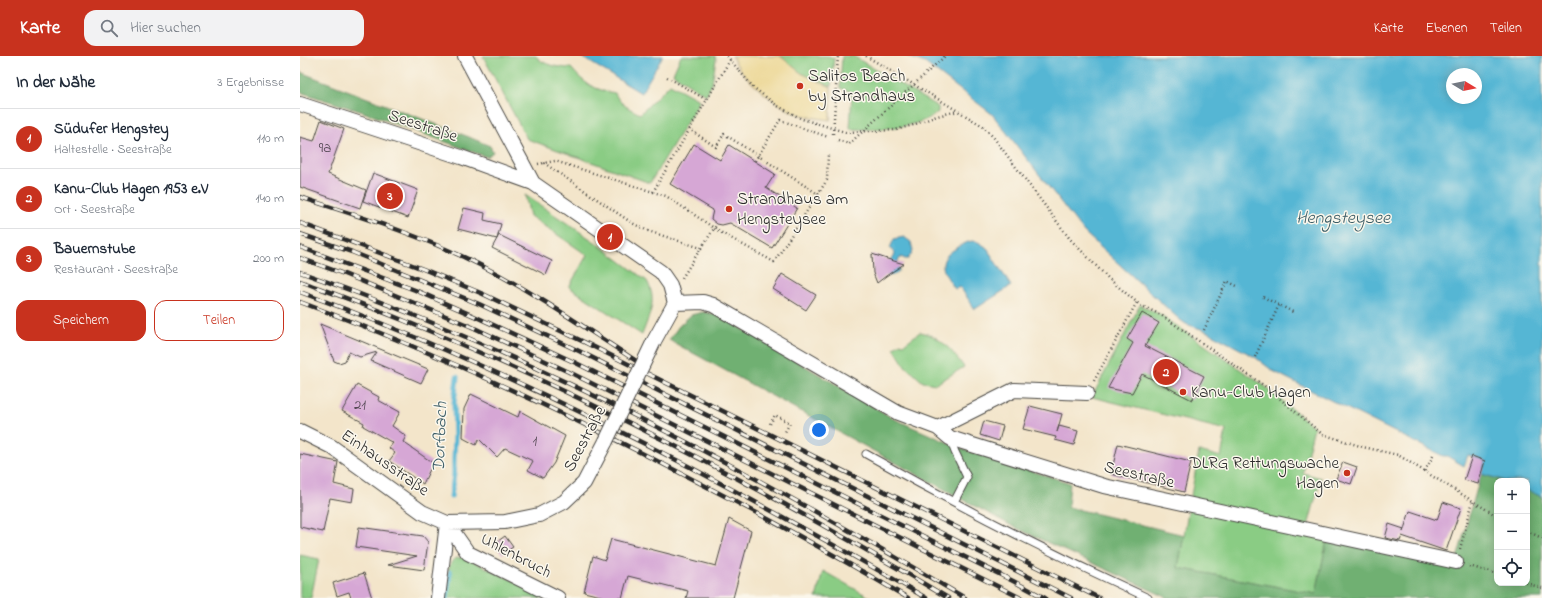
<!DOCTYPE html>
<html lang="de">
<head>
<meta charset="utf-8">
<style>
	:root { --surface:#fff; --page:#f2f2f3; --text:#1f2937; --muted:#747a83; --line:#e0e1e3; --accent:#c8321e }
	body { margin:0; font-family:"Indie Flower",sans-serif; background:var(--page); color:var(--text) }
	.controls { position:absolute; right:12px; bottom:12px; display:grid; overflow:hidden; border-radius:8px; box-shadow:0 2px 10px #0003 }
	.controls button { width:36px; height:36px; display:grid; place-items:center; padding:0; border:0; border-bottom:1px solid var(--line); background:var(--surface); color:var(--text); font:20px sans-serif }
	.compass { position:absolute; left:1146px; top:12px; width:36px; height:36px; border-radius:50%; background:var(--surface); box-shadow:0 2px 10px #0003; rotate:100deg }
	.you { position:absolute; left:519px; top:374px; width:14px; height:14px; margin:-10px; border:3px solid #fff; border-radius:50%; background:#1a73e8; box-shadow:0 0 0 6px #1a73e833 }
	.badge { display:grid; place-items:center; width:26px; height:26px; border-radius:50%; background:var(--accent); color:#fff; font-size:13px; font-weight:700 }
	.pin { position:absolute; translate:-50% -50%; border:2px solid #fff; box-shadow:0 1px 4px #0006 }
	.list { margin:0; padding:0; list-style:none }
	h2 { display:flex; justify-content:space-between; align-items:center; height:52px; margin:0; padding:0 16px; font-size:17px }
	h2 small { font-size:13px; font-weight:400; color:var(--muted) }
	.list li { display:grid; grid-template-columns:26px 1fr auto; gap:12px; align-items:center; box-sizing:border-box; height:60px; padding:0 16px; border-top:1px solid var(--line) }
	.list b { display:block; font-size:15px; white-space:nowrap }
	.list p { margin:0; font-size:13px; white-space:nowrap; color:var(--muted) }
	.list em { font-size:13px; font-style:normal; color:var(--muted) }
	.actions { display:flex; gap:8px; padding:12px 16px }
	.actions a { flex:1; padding:9px 0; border:1px solid var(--accent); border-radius:12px; text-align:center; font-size:14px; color:var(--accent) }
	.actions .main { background:var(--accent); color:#fff }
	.icon { flex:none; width:22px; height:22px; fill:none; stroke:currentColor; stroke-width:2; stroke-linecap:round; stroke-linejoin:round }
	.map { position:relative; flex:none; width:1242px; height:542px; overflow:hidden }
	header { display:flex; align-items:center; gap:24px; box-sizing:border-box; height:56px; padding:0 20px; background:var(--accent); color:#fff }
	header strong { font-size:19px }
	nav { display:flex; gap:22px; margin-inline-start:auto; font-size:14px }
	.search { width:280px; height:36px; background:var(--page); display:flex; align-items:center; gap:10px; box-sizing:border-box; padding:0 14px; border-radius:12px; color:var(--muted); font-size:15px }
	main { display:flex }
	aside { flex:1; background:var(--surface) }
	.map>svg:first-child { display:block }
	.green { fill:#8acc84; stroke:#5a7c58 }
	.forest { fill:#6fb072; stroke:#4d6e4e }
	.sand { fill:#eeda9e; stroke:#8c8264 }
	.water { fill:#55b6d4; stroke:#407080; fill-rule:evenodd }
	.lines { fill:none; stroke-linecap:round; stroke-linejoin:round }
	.stream { stroke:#55b6d4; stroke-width:5 }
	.building { fill:#d6a7d5 }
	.lane-casing { stroke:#494743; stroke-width:9 }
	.street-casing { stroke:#494743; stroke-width:16 }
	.path { stroke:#494743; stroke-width:2.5; stroke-dasharray:1 3; stroke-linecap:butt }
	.lane { stroke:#fff; stroke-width:7 }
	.street { stroke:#fff; stroke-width:14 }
	.rail-casing { stroke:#2b2b2b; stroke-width:4.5 }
	.rail { stroke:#fbf7ec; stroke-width:3; stroke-dasharray:9; stroke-linecap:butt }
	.street-bridge-casing { stroke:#494743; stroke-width:16; stroke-linecap:butt }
	.path-bridge { stroke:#494743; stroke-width:2.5; stroke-dasharray:1 3; stroke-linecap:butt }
	.street-bridge { stroke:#fff; stroke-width:14 }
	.poi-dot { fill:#c8321e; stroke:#fbf7ec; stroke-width:1.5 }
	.labels { text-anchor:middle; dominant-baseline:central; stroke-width:3; stroke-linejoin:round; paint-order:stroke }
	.number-label { font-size:15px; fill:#564a56 }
	.poi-label { font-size:17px; fill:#2b2b2b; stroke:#fbf7ec; text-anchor:start }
	.street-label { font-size:17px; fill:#2b2b2b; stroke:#fbf7ec }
	.water-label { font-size:18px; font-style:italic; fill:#3a5c66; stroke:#fbf7ec }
</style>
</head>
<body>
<header>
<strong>Karte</strong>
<div class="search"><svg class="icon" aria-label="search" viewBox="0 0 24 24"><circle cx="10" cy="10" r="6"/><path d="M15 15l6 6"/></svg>Hier suchen</div>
<nav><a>Karte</a><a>Ebenen</a><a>Teilen</a></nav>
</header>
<main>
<aside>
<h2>In der Nähe<small>3 Ergebnisse</small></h2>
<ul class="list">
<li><span class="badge">1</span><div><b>Südufer Hengstey</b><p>Haltestelle · Seestraße</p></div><em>110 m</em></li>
<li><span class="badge">2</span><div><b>Kanu-Club Hagen 1953 e.V</b><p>Ort · Seestraße</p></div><em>140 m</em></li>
<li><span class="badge">3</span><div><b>Bauernstube</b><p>Restaurant · Seestraße</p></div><em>200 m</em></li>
</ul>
<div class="actions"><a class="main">Speichern</a><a>Teilen</a></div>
</aside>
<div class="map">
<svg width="1242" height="542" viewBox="0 0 1242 542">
	<rect width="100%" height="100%" fill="#fbf7ec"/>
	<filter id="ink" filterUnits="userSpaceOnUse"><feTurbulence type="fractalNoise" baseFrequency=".025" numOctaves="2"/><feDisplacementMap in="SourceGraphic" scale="8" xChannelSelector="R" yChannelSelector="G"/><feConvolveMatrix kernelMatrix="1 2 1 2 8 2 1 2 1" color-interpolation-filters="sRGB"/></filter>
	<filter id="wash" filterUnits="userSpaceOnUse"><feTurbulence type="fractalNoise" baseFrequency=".012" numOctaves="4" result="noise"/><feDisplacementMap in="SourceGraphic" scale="16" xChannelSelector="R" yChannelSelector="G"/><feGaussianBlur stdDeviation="0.9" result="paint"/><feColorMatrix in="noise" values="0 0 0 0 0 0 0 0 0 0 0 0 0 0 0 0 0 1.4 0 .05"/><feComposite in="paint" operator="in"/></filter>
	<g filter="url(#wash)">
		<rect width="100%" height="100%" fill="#f3e5ca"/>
		<path class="green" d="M183 0H236C242 9 260 12 271 12 284 28 295 34 315 37 319 48 330 53 340 58L370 28 399 44V46L350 127 227 83Z
			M381 0H415L416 3 412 28 406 39 373 18Z
			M480 0H528L534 2 531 31 501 17Z
			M542 0H553L638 51V56C619 73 574 74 550 73L552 36 540 32Z
			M225 139 295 186 347 225C358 245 349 259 342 279L269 231 287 199 230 160Z
			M840 249 861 259 966 331 1014 371 1003 417 1021 422 1007 474 1028 479 1016 538 878 512 899 395 921 401 926 374 792 341Z
			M620 276C640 279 653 296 664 311L636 328 623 326 605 310 594 292 600 287 604 288Z
			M0 499 19 503 11 542H0Z
			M164 501 249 542H145C146 533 146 507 155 503 158 501 161 502 164 501Z
			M523 515 571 542H516Z"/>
		<path class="forest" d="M0 16 169 81 190 90 193 96 187 101 63 56 0 36Z
			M403 256 419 259 594 363 665 394 770 427 768 451 884 479 878 512 1016 538 1028 479 1156 506 1181 418 1206 425H1197V527H1227V434L1242 441V542H868L712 470 369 284 379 270 391 259Z"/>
		<path class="sand" d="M432 0H480L501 17 531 31 530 64C518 62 504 61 493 56 473 47 441 21 432 0Z"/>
		<path class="water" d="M280 0H363L341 37Z
			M606 0H1242V441L1227 434V425H1206L1181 418 1185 405 1168 399 1164 410 1147 400H1143L1012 335 973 315 955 301 904 274 886 268 879 263 784 176 692 58 625 7ZM1152 18H1176V42H1152Z
			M604 181 611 186 613 195 608 203H605L601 201 596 208 598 210 599 214 596 218 588 220 583 216 595 198 590 192 594 183Z
			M672 185 678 186 686 191 711 230 675 253 660 231 655 233C645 218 634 206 655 193 660 190 666 186 672 185Z"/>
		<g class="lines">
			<path class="stream" d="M151 441 154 418V403L155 380 154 347 157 321
				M147 542 150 516"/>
		</g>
		<g id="blocks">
			<path class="building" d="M21 64 44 73 28 118 66 134 60 152 0 131V81L14 85Z
				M394 88 420 104 429 89 475 118 466 132 497 152 472 192 430 167 422 169 417 168 411 163 413 154 370 128Z
				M73 117 118 134 108 162 63 145Z
				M164 152 185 157 184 164 201 168 197 183 158 173Z
				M199 179 252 205 246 219 192 192Z
				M572 198 584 202 604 208 586 220 577 227 573 217Z
				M482 218 516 239 506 254 473 233Z
				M842 257 859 267 845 290 904 320 892 344 842 318 832 337 808 332 833 287 827 283Z
				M20 268 128 313 121 327 71 305 77 296 60 301 49 296 45 305 39 307 34 305Z
				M57 329 79 341 78 344 100 356 92 370 106 380 103 386 133 407 123 428 89 405 95 397 89 392 93 387 63 370 64 367 42 355Z
				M171 338 218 361 220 355 265 380 254 407 243 422 228 414 233 405 205 392 197 401 179 383 176 389 163 382 164 353Z
				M730 350 762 358 757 376 759 370 778 375 774 389 755 384 756 381 723 373Z
				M684 365 703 370 699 385 680 379Z
				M818 388 891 406 884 436 811 418Z
				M0 398 38 406 34 428 54 433 52 446 30 442 23 476 0 471Z
				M1172 400 1185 405 1178 428 1164 424Z
				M1043 406 1057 411 1051 428 1036 423Z
				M1143 446 1161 452 1146 495 1102 480 1100 485 1085 482 1089 468 1104 473 1103 476 1110 455 1137 464Z
				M429 463 451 475 433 542H386L388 535 328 520 322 542H309L284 536 293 500 305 504 311 483 416 510Z
				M59 471 123 480 128 486 124 514 88 509 117 500 56 491Z
				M205 480 213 491 202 498 194 488Z
				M64 517 72 542H51L49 536 37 540 33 527Z"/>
		</g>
	</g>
	<g filter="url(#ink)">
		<use href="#blocks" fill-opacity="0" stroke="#494743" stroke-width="1"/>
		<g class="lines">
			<defs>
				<path id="lane" d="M650 383 655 396 667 421 654 446
					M566 398C658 450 752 498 848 542"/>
				<path id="street" d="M165 0 233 127
					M0 48 161 101 233 127 361 216 370 229 375 247 354 285
					M375 247 403 246 413 249 598 357 638 372 714 334 787 337
					M638 372 650 382 804 430 1156 506
					M0 375 32 391 122 456 147 467 205 466 239 459 264 446 284 427 306 385
					M147 467 168 497 258 542
					M138 542 147 467"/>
			</defs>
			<use href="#lane" class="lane-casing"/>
			<use href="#street" class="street-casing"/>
			<path class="path" d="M427 0 453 31 476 49 502 63 545 76 595 74 613 69 637 60 658 55
				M566 0 683 70 694 82 770 183 808 222 840 249 861 259 966 331 1022 378 1063 391 1098 399 1197 460
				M367 21 407 44
				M533 78 538 0
				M244 107 332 167 348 175 401 192 404 188
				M238 108 255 105 366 140 420 176 474 206 518 138 424 78 416 91 389 73
				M353 136 430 4
				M518 138 527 124 528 97
				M382 222 401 192
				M963 241 995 257
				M904 274 927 225 939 231
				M955 301 979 249
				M794 325 837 246
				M470 368 475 359 490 367 485 376
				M1125 415 1133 400
				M1227 475 1242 482
				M1160 493 1173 445
				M1169 510 1197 518
				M1226 527 1242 532"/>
			<use href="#lane" class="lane"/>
			<use href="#street" class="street"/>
			<defs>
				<path id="rail" d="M0 141C62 161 126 181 184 211 239 239 289 275 341 308
					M0 167 123 213 183 238 284 286 799 542
					M0 178 52 196 179 248 279 295 771 542
					M0 191 115 234 174 260 274 306 713 525 745 542
					M0 202 44 218 170 270 269 316 721 542
					M0 216C233 298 453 416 665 542
					M0 225C35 238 71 251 105 265 294 342 474 438 648 542
					M0 236C134 285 263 345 390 411 469 453 548 496 626 542
					M0 246C134 295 264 356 390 422 464 460 537 500 608 542"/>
			</defs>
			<use href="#rail" class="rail-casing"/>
			<use href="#rail" class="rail"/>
			<defs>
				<path id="street-bridge" d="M306 385 354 285"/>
			</defs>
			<use href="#street-bridge" class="street-bridge-casing"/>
			<path class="path-bridge" d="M538 84 549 88 645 0
				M455 105 480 64 528 81
				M404 188 417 168"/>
			<use href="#street-bridge" class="street-bridge"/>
		</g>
	</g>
	<g class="poi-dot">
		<circle cx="500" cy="30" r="4"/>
		<circle cx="429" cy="153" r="4"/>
		<circle cx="883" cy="336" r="4"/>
		<circle cx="1047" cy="417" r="4"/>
	</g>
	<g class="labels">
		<g class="number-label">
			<text x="25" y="92">9a</text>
			<text x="60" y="349">21</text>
			<text x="235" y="385">1</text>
		</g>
		<g class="poi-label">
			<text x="508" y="20">Salitos Beach<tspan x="508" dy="20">by Strandhaus</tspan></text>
			<text x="437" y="143">Strandhaus am<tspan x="437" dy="20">Hengsteysee</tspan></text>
			<text x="891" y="336">Kanu-Club Hagen</text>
			<text x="1039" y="407" text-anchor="end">DLRG Rettungswache<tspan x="1039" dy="20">Hagen</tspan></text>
		</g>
		<g class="street-label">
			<text transform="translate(123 70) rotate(18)">Seestraße</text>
			<text transform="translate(285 383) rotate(-62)">Seestraße</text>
			<text transform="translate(85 407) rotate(35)">Einhausstraße</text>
			<text transform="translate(839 419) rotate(13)">Seestraße</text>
			<text transform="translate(216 500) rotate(28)">Uhlenbruch</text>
		</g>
		<g class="water-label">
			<text x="1043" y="163">Hengsteysee</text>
			<text transform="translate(141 381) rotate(-88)">Dorfbach</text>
		</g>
	</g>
</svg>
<div class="controls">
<button>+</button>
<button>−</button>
<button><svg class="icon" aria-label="locate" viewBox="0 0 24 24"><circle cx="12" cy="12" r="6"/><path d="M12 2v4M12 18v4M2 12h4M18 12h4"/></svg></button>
</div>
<svg class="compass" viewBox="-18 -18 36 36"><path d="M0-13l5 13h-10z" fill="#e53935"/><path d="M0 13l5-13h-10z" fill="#747a83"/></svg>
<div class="you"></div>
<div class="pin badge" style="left:310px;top:181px">1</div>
<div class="pin badge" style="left:866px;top:316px">2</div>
<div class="pin badge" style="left:90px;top:140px">3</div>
</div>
</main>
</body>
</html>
